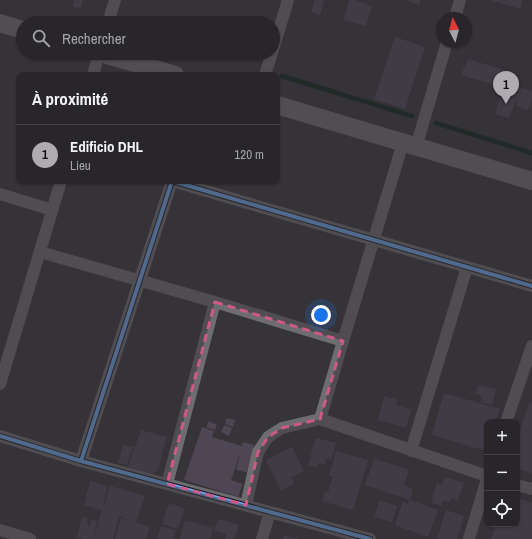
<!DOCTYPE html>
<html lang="fr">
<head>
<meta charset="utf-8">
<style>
	:root { --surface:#28262b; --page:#343237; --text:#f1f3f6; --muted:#a5a5a9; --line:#444347; --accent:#afabb1 }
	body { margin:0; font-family:"Archivo Narrow",sans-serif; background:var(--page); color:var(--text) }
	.controls { position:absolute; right:12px; bottom:12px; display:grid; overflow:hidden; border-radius:8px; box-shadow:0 1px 3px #0004 }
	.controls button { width:36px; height:36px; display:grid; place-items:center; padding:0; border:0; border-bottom:1px solid var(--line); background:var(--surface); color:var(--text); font:20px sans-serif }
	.compass { position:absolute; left:436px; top:12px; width:36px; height:36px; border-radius:50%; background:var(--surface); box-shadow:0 1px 3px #0004; rotate:354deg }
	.you { position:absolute; left:321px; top:315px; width:14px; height:14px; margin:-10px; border:3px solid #fff; border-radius:50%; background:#1a73e8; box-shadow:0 0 0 6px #1a73e833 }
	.badge { display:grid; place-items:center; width:26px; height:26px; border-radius:50%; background:var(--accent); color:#111; font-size:13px; font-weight:700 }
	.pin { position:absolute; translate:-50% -33px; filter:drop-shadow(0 1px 2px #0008) }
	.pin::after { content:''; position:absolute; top:21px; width:14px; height:12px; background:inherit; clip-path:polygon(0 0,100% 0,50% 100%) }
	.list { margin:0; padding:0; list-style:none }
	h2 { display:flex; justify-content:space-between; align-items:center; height:52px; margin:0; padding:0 16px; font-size:17px }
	h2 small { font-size:13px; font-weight:400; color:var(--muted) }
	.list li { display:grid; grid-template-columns:26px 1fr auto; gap:12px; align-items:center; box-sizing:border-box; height:60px; padding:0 16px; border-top:1px solid var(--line) }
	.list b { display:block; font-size:15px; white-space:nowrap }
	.list p { margin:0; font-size:13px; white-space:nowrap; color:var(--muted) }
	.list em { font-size:13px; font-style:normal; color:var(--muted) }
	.icon { flex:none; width:22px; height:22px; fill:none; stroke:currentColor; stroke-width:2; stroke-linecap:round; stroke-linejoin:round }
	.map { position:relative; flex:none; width:532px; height:539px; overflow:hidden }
	.search { position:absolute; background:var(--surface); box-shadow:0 1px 3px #0004; left:16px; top:16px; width:264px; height:44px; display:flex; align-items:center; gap:10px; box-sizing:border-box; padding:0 14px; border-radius:22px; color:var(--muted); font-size:15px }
	.panel { position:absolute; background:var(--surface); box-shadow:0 1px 3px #0004; left:16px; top:72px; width:264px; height:112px; border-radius:8px }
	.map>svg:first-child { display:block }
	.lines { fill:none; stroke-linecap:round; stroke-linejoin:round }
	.stream { stroke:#052013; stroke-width:4.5 }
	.building { fill:#4e4555 }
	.street { stroke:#6d6d6f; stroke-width:12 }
	.secondary { stroke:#716e72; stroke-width:18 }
	.cycleway-casing { stroke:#1d1a1f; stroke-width:6 }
	.cycleway { stroke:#6dadf4; stroke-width:4 }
	.marked { fill:none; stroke:#d05888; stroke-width:3; stroke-dasharray:8 5; stroke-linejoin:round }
</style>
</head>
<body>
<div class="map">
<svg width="532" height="539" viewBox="0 0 532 539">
	<rect width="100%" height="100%" fill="#363339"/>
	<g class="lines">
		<path class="stream" d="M282 76 412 116
			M436 123 532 153"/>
	</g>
	<path class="building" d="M74 0H83L81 8 73 7Z
		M315 0H324L320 15 311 12Z
		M349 0H355L372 6 366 26 344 20Z
		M406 0H421L419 5Z
		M491 0H522L520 9Z
		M395 37 425 47 405 109 374 99Z
		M468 59 504 70 498 86 461 75Z
		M519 87 532 91V97L528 110 516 106 518 95 509 118 495 114 503 88 518 94Z
		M478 385 496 389 492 405 481 402 482 396 475 394Z
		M444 393 500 409 495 422H487L486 451 432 435Z
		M384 396 397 400 396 405 411 410 406 428 378 420Z
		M530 402 532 403V473L517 469V437Z
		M227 418 235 420 233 427 225 424Z
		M209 421 217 425 215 430 206 427Z
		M224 425 232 428 229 436 221 432Z
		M202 427 214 431 212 437 242 446 243 442 254 445 250 463 249 473 236 470 241 450 233 475 231 480 243 484 238 497 184 480Z
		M141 430 167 437 158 470 152 474 128 467Z
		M316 438 336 443 331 460 326 458 325 464 318 463 317 468 308 465Z
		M123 445 133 447 127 465 118 463Z
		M292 447 304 471 291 477 294 484 281 490 266 460Z
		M336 451 368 460 353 510 322 501 325 492H328L333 477 329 476Z
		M374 459 409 470 404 485 413 489 410 500 365 485Z
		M445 477 464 483 458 500 451 498 450 502 443 500 441 506 431 503 437 483 442 485Z
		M90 481 107 486 103 509 110 486 145 496 136 522 150 527 146 539H115L121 518 133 521 119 516 113 539H85L77 537 82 517 88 518 87 525 90 526 91 520 97 521 94 536 102 510 84 505Z
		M517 498 532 503V539H491L496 524H517Z
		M380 500 397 506 392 522 374 517Z
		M410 500 438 510 428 537 395 525 403 502 408 504Z
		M169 503 185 509 178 529 162 524Z
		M446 510 464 516 457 539H437Z
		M219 519 239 525 234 539H225L227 534 214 531Z
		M185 520 213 528 210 539H180Z
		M161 526 176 531 173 539H157Z
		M284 535 298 539H283Z"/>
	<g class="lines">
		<path class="street" d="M455 18 460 0
			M108 23 115 0
			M273 50 288 0
			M93 75 99 53
			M265 75 272 53
			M416 147 447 42
			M0 194 52 210
			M40 252 215 302 343 341
			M0 384 61 181
			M320 419 343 341 403 143
			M506 422 532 346
			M0 436 81 461 370 539
			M411 451 467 267
			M81 461 172 181 532 286
			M167 484 215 302
			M517 485 532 489
			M246 505 258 452 268 437 282 428 320 419 487 476
			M0 530 30 539
			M262 539 270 512
			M469 539 487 479"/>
		<path class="secondary" d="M0 23 23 30
			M101 53 175 75
			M277 105 532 181"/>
		<defs>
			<path id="cycleway" d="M0 436 81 461 370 539
				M81 461 172 181 532 286"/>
		</defs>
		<use href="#cycleway" class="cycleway-casing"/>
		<use href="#cycleway" class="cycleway"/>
	</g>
	<path d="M0 0H532V539H0ZM215 302 343 341 320 419 282 428 268 437 258 452 246 505 167 484Z" fill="#363339" fill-opacity=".55" fill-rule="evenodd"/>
	<path class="marked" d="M215 302 343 341 320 419 282 428 268 437 258 452 246 505 167 484Z"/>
</svg>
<div class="controls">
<button>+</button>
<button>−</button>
<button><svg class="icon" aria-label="locate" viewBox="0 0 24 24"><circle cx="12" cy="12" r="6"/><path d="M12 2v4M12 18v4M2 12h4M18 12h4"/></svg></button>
</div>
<svg class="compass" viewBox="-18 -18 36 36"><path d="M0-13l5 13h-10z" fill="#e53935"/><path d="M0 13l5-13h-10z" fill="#a5a5a9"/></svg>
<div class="you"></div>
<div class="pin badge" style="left:506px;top:104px">1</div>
<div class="search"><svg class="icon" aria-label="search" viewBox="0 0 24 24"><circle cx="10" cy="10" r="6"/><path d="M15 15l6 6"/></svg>Rechercher</div>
<section class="panel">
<h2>À proximité<small></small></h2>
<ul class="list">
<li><span class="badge">1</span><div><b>Edificio DHL</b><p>Lieu</p></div><em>120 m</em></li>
</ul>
</section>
</div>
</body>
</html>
